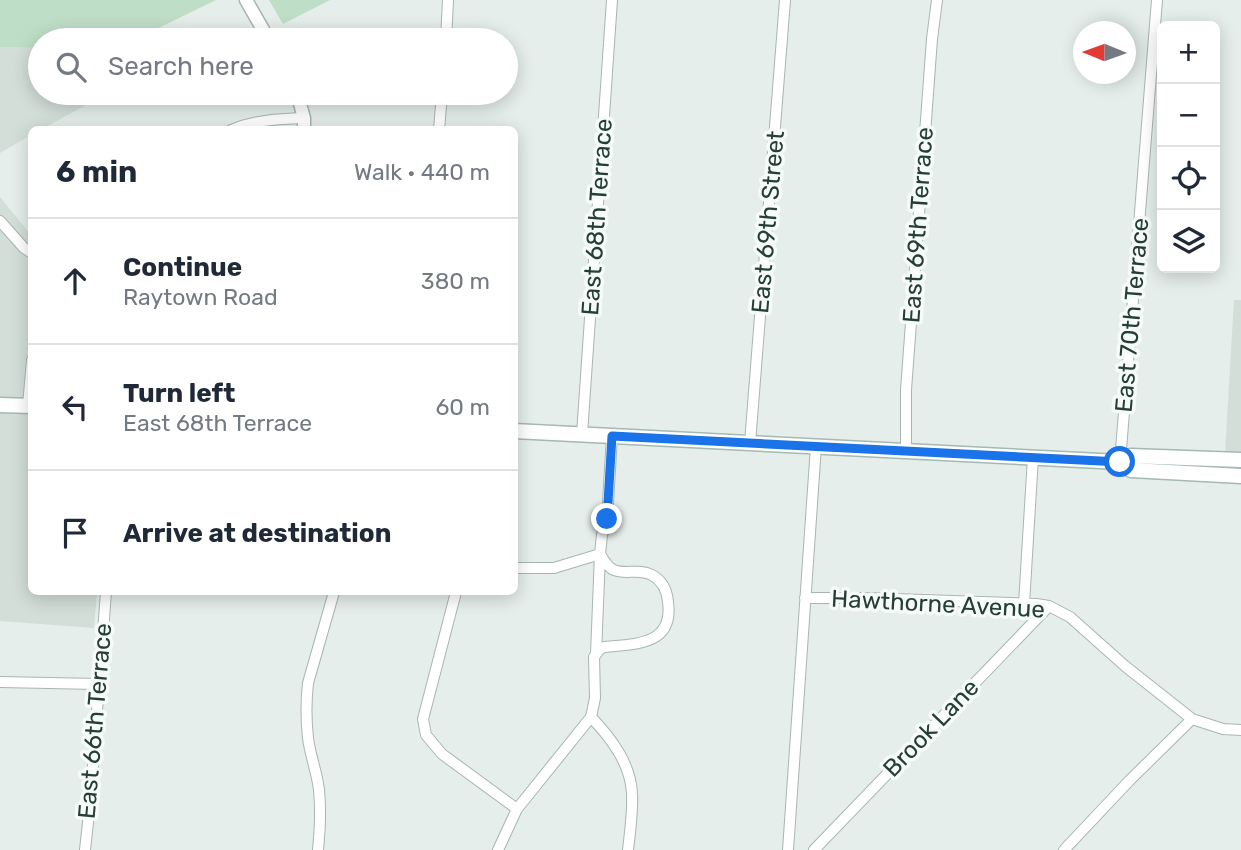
<!DOCTYPE html>
<html lang="en">
<head>
<meta charset="utf-8">
<style>
	:root { --surface:#fff; --page:#f2f2f3; --text:#1f2937; --muted:#747a83; --line:#e0e1e3 }
	body { margin:0; font-family:Rubik,sans-serif; background:var(--page); color:var(--text) }
	.controls { position:absolute; right:21px; top:21px; display:grid; overflow:hidden; border-radius:10px; box-shadow:0 4px 18px #0003 }
	.controls button { width:63px; height:63px; display:grid; place-items:center; padding:0; border:0; border-bottom:2px solid var(--line); background:var(--surface); color:var(--text); font:35px sans-serif }
	.compass { position:absolute; left:1073px; top:21px; width:63px; height:63px; border-radius:50%; background:var(--surface); box-shadow:0 4px 18px #0003; rotate:271deg }
	.stop { position:absolute; width:21px; height:21px; margin:-16px; border:5px solid #1a73e8; border-radius:50%; background:#fff }
	.stop.end { background:#1a73e8; border-color:#fff; box-shadow:0 2px 7px #0008 }
	.list { margin:0; padding:0; list-style:none }
	h2 { display:flex; justify-content:space-between; align-items:center; height:91px; margin:0; padding:0 28px; font-size:30px }
	h2 small { font-size:23px; font-weight:400; color:var(--muted) }
	.list li { display:grid; grid-template-columns:46px 1fr auto; gap:21px; align-items:center; box-sizing:border-box; height:126px; padding:0 28px; border-top:2px solid var(--line) }
	.list b { display:block; font-size:26px; white-space:nowrap }
	.list p { margin:0; font-size:23px; white-space:nowrap; color:var(--muted) }
	.list em { font-size:23px; font-style:normal; color:var(--muted) }
	.icon { flex:none; width:38px; height:38px; fill:none; stroke:currentColor; stroke-width:2; stroke-linecap:round; stroke-linejoin:round }
	.map { position:relative; flex:none; width:1241px; height:850px; overflow:hidden }
	.search { position:absolute; background:var(--surface); box-shadow:0 4px 18px #0003; left:28px; top:28px; width:490px; height:77px; display:flex; align-items:center; gap:18px; box-sizing:border-box; padding:0 24px; border-radius:38px; color:var(--muted); font-size:26px }
	.panel { position:absolute; background:var(--surface); box-shadow:0 4px 18px #0003; left:28px; top:126px; width:490px; height:469px; border-radius:10px }
	.map>svg:first-child { display:block }
	.built { fill:#d3ded9 }
	.green { fill:#bfdec7 }
	.lines { fill:none; stroke-linecap:round; stroke-linejoin:round }
	.minor-casing { stroke:#a8b6b1; stroke-width:12 }
	.tertiary-casing { stroke:#a8b6b1; stroke-width:15 }
	.secondary-casing { stroke:#a4b9b1; stroke-width:17 }
	.minor { stroke:#fff; stroke-width:10 }
	.tertiary { stroke:#fff; stroke-width:12 }
	.secondary { stroke:#fff; stroke-width:14 }
	.route { stroke:#1a73e8; stroke-width:9 }
	.labels { text-anchor:middle; dominant-baseline:central; stroke-width:7; stroke-linejoin:round; paint-order:stroke }
	.street-label { font-size:24px; fill:#253f37; stroke:#f6faf8 }
</style>
</head>
<body>
<div class="map">
<svg width="1241" height="850" viewBox="0 0 1241 850">
	<rect width="100%" height="100%" fill="#e5eeea"/>
	<path class="built" d="M0 47 40 48V93H108L42 129 32 130 31 135 0 153Z
		M0 197 31 235 32 592H97L94 628 0 621Z
		M1234 300H1241V453L1225 452Z"/>
	<path class="green" d="M0 0H216L134 40H40V48L0 47Z
		M269 0H330L283 24Z"/>
	<g class="lines">
		<defs>
			<path id="minor" d="M446 40 448 0
				M231 130C255 120 278 119 304 118
				M439 130 442 93
				M0 221 24 248 32 253
				M28 406 32 360
				M582 434 612 0
				M612 436 607 519 602 535 600 554C603 559 608 568 614 570 626 575 639 568 652 575 663 581 667 590 668 602 674 645 636 644 604 647L599 650 594 657 595 698 591 717C611 738 631 764 632 794 633 812 630 832 628 850
				M750 443 785 0
				M906 451V390L932 39 937 0
				M1120 462 1157 0
				M514 568H554L600 554 596 654
				M456 592 423 719 426 735 442 754 517 809
				M805 598H865L1036 604 1049 606 1070 617 1125 666 1192 719 1223 729 1241 730
				M1024 604 1033 457
				M0 682 98 684
				M85 850 90 804 106 592
				M318 850C320 830 321 810 319 790 317 772 310 755 308 738 306 720 306 701 308 683L334 592
				M498 850 517 809 591 717
				M788 850 816 446
				M814 850 1049 606
				M1064 850 1129 781 1192 719"/>
			<path id="tertiary" d="M246 0 269 40
				M297 93 304 118V130"/>
			<path id="secondary" d="M0 405 32 406
				M514 431 1120 462 1131 456 1241 460
				M1120 462 1131 470 1241 476"/>
		</defs>
		<use href="#minor" class="minor-casing"/>
		<use href="#tertiary" class="tertiary-casing"/>
		<use href="#secondary" class="secondary-casing"/>
		<use href="#minor" class="minor"/>
		<use href="#tertiary" class="tertiary"/>
		<use href="#secondary" class="secondary"/>
	</g>
	<g class="lines">
		<path class="route" d="M607 519 612 436 1120 462"/>
	</g>
	<g class="labels">
		<g class="street-label">
			<text transform="translate(597 217) rotate(-86)">East 68th Terrace</text>
			<text transform="translate(768 222) rotate(-85)">East 69th Street</text>
			<text transform="translate(918 225) rotate(-86)">East 69th Terrace</text>
			<text transform="translate(1132 315) rotate(-85)">East 70th Terrace</text>
			<text transform="translate(938 604) rotate(3)">Hawthorne Avenue</text>
			<text transform="translate(95 721) rotate(-85)">East 66th Terrace</text>
			<text transform="translate(931 728) rotate(-46)">Brook Lane</text>
		</g>
	</g>
</svg>
<div class="controls">
<button>+</button>
<button>−</button>
<button><svg class="icon" aria-label="locate" viewBox="0 0 24 24"><circle cx="12" cy="12" r="6"/><path d="M12 2v4M12 18v4M2 12h4M18 12h4"/></svg></button>
<button><svg class="icon" aria-label="layers" viewBox="0 0 24 24"><path d="M12 4l9 5-9 5-9-5zM3 14l9 5 9-5"/></svg></button>
</div>
<svg class="compass" viewBox="-18 -18 36 36"><path d="M0-13l5 13h-10z" fill="#e53935"/><path d="M0 13l5-13h-10z" fill="#747a83"/></svg>
<div class="stop" style="left:1120px;top:462px"></div>
<div class="stop end" style="left:607px;top:519px"></div>
<div class="search"><svg class="icon" aria-label="search" viewBox="0 0 24 24"><circle cx="10" cy="10" r="6"/><path d="M15 15l6 6"/></svg>Search here</div>
<section class="panel">
<h2>6 min<small>Walk · 440 m</small></h2>
<ul class="list">
<li><svg class="icon" aria-label="ahead" viewBox="0 0 24 24"><path d="M12 20V5M6 11l6-6 6 6"/></svg><div><b>Continue</b><p>Raytown Road</p></div><em>380 m</em></li>
<li><svg class="icon" aria-label="left" viewBox="0 0 24 24"><path d="M17 20v-9H6M10 6l-5 5 5 5"/></svg><div><b>Turn left</b><p>East 68th Terrace</p></div><em>60 m</em></li>
<li><svg class="icon" aria-label="arrive" viewBox="0 0 24 24"><path d="M6 21V4h12l-3 4 3 4H6"/></svg><div><b>Arrive at destination</b></div></li>
</ul>
</section>
</div>
</body>
</html>
